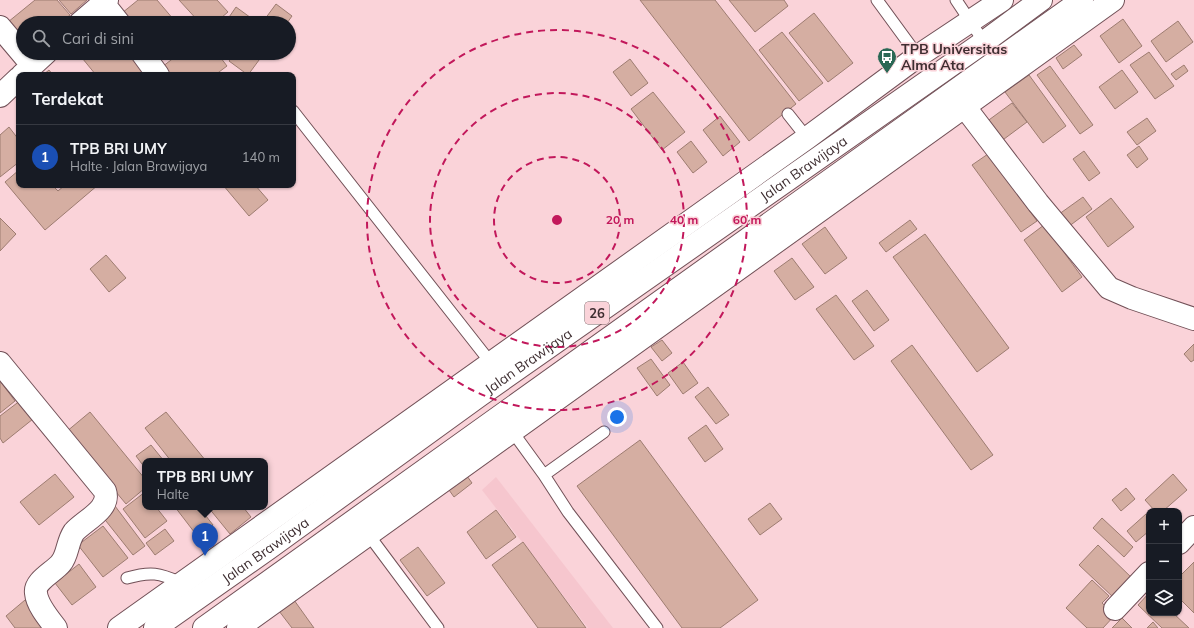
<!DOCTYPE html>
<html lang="id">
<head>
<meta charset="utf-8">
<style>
	:root { --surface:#171b24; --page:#20242c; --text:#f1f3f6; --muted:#9ea1a6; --line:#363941; --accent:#97b4ae }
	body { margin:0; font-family:Mulish,sans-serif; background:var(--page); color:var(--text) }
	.controls { position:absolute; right:12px; bottom:12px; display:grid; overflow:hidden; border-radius:8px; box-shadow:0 1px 3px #0004 }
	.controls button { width:36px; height:36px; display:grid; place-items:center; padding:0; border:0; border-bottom:1px solid var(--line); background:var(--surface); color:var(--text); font:20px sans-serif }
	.you { position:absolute; left:617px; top:417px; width:14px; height:14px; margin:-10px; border:3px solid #fff; border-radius:50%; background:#1a73e8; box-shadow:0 0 0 6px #1a73e833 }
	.badge { display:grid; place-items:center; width:26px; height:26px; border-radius:50%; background:var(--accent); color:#fff; font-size:13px; font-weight:700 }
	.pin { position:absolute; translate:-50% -33px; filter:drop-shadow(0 1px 2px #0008) }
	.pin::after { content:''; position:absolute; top:21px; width:14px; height:12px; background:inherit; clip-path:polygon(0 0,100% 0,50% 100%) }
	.popup { position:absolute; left:142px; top:458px; width:126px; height:52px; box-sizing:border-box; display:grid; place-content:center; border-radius:8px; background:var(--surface); filter:drop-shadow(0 1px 3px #0005); font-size:13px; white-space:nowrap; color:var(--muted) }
	.popup b { font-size:15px; color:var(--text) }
	.popup::after { content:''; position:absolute; left:50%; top:100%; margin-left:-8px; border:8px solid transparent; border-top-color:var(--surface) }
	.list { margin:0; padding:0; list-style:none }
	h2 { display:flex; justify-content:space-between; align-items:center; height:52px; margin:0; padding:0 16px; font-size:17px }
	h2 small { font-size:13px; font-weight:400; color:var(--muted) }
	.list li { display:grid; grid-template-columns:26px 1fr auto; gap:12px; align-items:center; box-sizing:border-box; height:64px; padding:0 16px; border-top:1px solid var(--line) }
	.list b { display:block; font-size:15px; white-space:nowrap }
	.list p { margin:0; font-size:13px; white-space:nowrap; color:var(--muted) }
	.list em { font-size:13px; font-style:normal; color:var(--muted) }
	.icon { flex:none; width:22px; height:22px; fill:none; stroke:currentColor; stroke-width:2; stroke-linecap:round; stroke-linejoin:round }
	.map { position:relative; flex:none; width:1194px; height:628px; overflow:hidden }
	.search { position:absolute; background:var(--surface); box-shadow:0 1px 3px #0004; left:16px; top:16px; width:280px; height:44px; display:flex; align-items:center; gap:10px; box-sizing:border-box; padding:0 14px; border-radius:22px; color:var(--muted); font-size:15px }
	.panel { position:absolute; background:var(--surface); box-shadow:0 1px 3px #0004; left:16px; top:72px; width:280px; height:116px; border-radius:8px }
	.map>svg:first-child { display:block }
	.built { fill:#f6c6ce }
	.building { fill:#d5aea2; stroke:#9d7c71 }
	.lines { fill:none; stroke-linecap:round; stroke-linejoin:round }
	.lane-casing { stroke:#725158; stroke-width:13 }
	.street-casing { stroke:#725158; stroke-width:24 }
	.secondary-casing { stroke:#725158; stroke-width:24 }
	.highway-casing { stroke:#725158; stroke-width:24 }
	.lane { stroke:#fff; stroke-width:11 }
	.street { stroke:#fff; stroke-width:22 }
	.secondary { stroke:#fff; stroke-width:22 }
	.highway { stroke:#fff; stroke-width:22 }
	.ring { fill:none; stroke:#c2185b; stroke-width:2; stroke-dasharray:7 5 }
	.labels { text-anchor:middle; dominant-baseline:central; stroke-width:3; stroke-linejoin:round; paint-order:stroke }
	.shield { fill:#fad3d9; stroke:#766063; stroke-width:1 }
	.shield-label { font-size:13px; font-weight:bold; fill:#3e2e31 }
	.poi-label { font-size:14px; font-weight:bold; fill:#3e2e31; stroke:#fad3d9; text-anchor:start }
	.street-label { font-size:14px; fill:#3e2e31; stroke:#fad3d9 }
	.centre { fill:#c2185b; stroke:#fad3d9; stroke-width:2 }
	.ring-label { font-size:12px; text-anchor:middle; font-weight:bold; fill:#c2185b; stroke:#fad3d9; stroke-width:3; stroke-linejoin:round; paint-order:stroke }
</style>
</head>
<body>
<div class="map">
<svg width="1194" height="628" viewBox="0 0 1194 628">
	<rect width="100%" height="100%" fill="#fad3d9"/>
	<path class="built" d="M496 477 613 628H588L482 490Z"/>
	<path class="building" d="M35 0H57L70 15 60 23H23V39L8 22Z
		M59 0H87L71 14Z
		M138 0H157L174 20 170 23H153L151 20 148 23H130L122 13Z
		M179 0H217L228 12 215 23H200Z
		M640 0H715L796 104 749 141Z
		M729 0H784L788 6 755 32Z
		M276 4 292 16 287 23H262Z
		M236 7 258 23H225Z
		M814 13 853 63 828 82 789 33Z
		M1123 19 1142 46 1119 63 1100 36Z
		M1178 21 1193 42 1166 62 1151 41Z
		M782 32 823 83 799 101 759 50Z
		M1074 45 1082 55 1063 69 1056 58Z
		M1149 52 1174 86 1155 99 1130 65Z
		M78 53H129L147 75H96Z
		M180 53H217L227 66 215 75H168L162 67Z
		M236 53H258L262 56 248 75 229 61Z
		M630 59 648 83 631 96 613 72Z
		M1184 65 1188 71 1176 80 1171 74Z
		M1050 66 1093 125 1080 134 1037 75Z
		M49 70 53 75H43Z
		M1122 70 1138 92 1115 109 1099 87Z
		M1029 75 1066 126 1043 143 1005 92Z
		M653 92 685 132 662 150 631 109Z
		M1012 103 1027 122 996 145 982 125Z
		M720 116 740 142 723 156 703 130Z
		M1147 118 1156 131 1137 145 1127 132Z
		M9 127 19 140V162L0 177V135Z
		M691 141 707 162 693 173 677 152Z
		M1139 146 1148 159 1137 168 1127 155Z
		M1084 151 1100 173 1089 181 1073 159Z
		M988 154 1037 221 1021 232 972 165Z
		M19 170V185H52L58 191 65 185H98L45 230 5 182Z
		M223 185H255L268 200 249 216Z
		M1083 197 1092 209 1064 230 1055 217Z
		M1111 198 1134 227 1108 247 1086 217Z
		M0 218 16 234 0 251Z
		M910 220 917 229 886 252 879 243Z
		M1044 225 1082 277 1062 292 1024 240Z
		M825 227 847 258 825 274 802 244Z
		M925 234 1009 348 977 372 893 257Z
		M106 255 126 278 109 292 90 269Z
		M792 258 814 287 795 300 774 271Z
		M867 290 889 320 874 331 852 301Z
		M836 295 874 346 854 360 816 309Z
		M662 340 672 353 662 361 651 347Z
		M1194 344V360L1191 362 1184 354Z
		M912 345 993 455 971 470 891 361Z
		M651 359 670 385 657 396 637 368Z
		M683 362 698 383 683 394 668 373Z
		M0 381 15 401 0 413Z
		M708 387 729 415 716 424 695 397Z
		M25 397 38 415 3 443 0 438V416Z
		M90 412 145 479V488L126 504 66 432Z
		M166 412 206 461H171L145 428Z
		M706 425 723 449 705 462 688 438Z
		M640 440 758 600 720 628H682L577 486Z
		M151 445 164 461H145V468L136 456Z
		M55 474 74 497 39 525 20 502Z
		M1173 474 1187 490 1163 511H1155L1145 500Z
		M467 476 472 483 454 497 449 490Z
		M1126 488 1135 499 1121 511 1112 500Z
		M145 492V507H156L167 521 145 538 123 509Z
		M770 503 782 519 760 535 748 519Z
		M115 506 145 546 133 555 102 516Z
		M175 507H199L213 525 198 537Z
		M208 507H243L251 517 230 534Z
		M496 510 516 537 486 559 467 532Z
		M1146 514 1149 516V531L1136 542 1127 531Z
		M1102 518 1133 547 1124 557 1093 528Z
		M103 526 128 558 103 577 78 545Z
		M165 529 174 541 155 555 146 543Z
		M523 542 586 628H538L492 565Z
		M1098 545 1133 579 1114 598 1079 565Z
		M418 547 445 583 427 596 400 560Z
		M1194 562V613L1179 598V577Z
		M79 564 96 587 72 605 55 583Z
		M1092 580 1109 596 1102 603 1115 615 1103 628H1087L1066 608Z
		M1149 593V613H1173L1189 628H1162L1138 605Z
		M25 600 47 628H15L6 616Z
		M294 600 314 628H292L279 611Z
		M1122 618 1132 628H1112Z
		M1153 622 1158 628H1147Z"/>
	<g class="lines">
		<defs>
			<path id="lane" d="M877 0 918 56
				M956 0 984 42
				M293 111 491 363
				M788 114 807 138
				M512 431 544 475 568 512 657 628
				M544 475 604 432
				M368 534 438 628
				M127 578C151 571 159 573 182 583"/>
			<path id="street" d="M103 3 119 23
				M80 23 107 0
				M0 27 32 65
				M142 53 158 75
				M22 75 46 53
				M0 96 19 78
				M964 106 1038 203 1109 288 1132 298 1194 319
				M0 363 105 491C111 509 85 520 74 532 67 542 68 555 61 563 54 572 34 581 36 593 37 605 49 619 56 628
				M1179 543 1194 527
				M1115 609 1149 573"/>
			<path id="secondary" d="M119 628 807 138 918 56 1002 0
				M238 628 1113 0"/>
			<g id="highway">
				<path id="s1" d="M155 628 269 548 480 395 984 42 1041 0"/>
				<path d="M204 628 1082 0"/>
			</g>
		</defs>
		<use href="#lane" class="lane-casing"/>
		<use href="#street" class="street-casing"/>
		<use href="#secondary" class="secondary-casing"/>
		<use href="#highway" class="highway-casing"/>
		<use href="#lane" class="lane"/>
		<use href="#street" class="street"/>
		<use href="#secondary" class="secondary"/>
		<use href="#highway" class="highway"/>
	</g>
	<g class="ring">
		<circle cx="557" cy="220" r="63"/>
		<circle cx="557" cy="220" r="127"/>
		<circle cx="557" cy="220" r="190"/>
	</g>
	<defs>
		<symbol id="bus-pin" viewBox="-11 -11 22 30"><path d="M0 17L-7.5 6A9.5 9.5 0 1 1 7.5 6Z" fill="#2a6855" stroke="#fad3d9"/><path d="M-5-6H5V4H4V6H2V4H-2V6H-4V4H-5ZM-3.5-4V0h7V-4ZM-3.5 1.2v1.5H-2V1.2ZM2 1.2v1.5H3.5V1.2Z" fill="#fff"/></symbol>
	</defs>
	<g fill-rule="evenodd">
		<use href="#bus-pin" x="876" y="46" width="22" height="30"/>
	</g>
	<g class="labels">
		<rect class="shield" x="585" y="302" width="24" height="22" rx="3"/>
		<g class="shield-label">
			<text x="597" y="313">26</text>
		</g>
		<g class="poi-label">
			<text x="901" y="49">TPB Universitas<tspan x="901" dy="16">Alma Ata</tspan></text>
		</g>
		<g class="street-label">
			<text stroke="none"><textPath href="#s1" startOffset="795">Jalan Brawijaya</textPath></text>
			<text stroke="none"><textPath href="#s1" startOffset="459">Jalan Brawijaya</textPath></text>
			<text stroke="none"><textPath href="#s1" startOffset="135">Jalan Brawijaya</textPath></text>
		</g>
	</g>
	<circle cx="557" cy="220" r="6" class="centre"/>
	<g class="ring-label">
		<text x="620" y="224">20 m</text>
		<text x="684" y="224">40 m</text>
		<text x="747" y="224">60 m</text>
	</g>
</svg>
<div class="controls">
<button>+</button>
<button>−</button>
<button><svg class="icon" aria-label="layers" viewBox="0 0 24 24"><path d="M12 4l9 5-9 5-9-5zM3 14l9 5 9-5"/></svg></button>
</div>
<div class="you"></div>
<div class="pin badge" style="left:205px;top:556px;background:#1a4fb4">1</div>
<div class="popup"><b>TPB BRI UMY</b>Halte</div>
<div class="search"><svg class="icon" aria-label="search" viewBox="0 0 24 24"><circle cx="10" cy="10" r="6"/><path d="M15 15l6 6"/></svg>Cari di sini</div>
<section class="panel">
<h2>Terdekat<small></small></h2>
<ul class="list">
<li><span class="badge" style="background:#1a4fb4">1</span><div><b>TPB BRI UMY</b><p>Halte · Jalan Brawijaya</p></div><em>140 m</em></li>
</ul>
</section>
</div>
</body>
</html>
